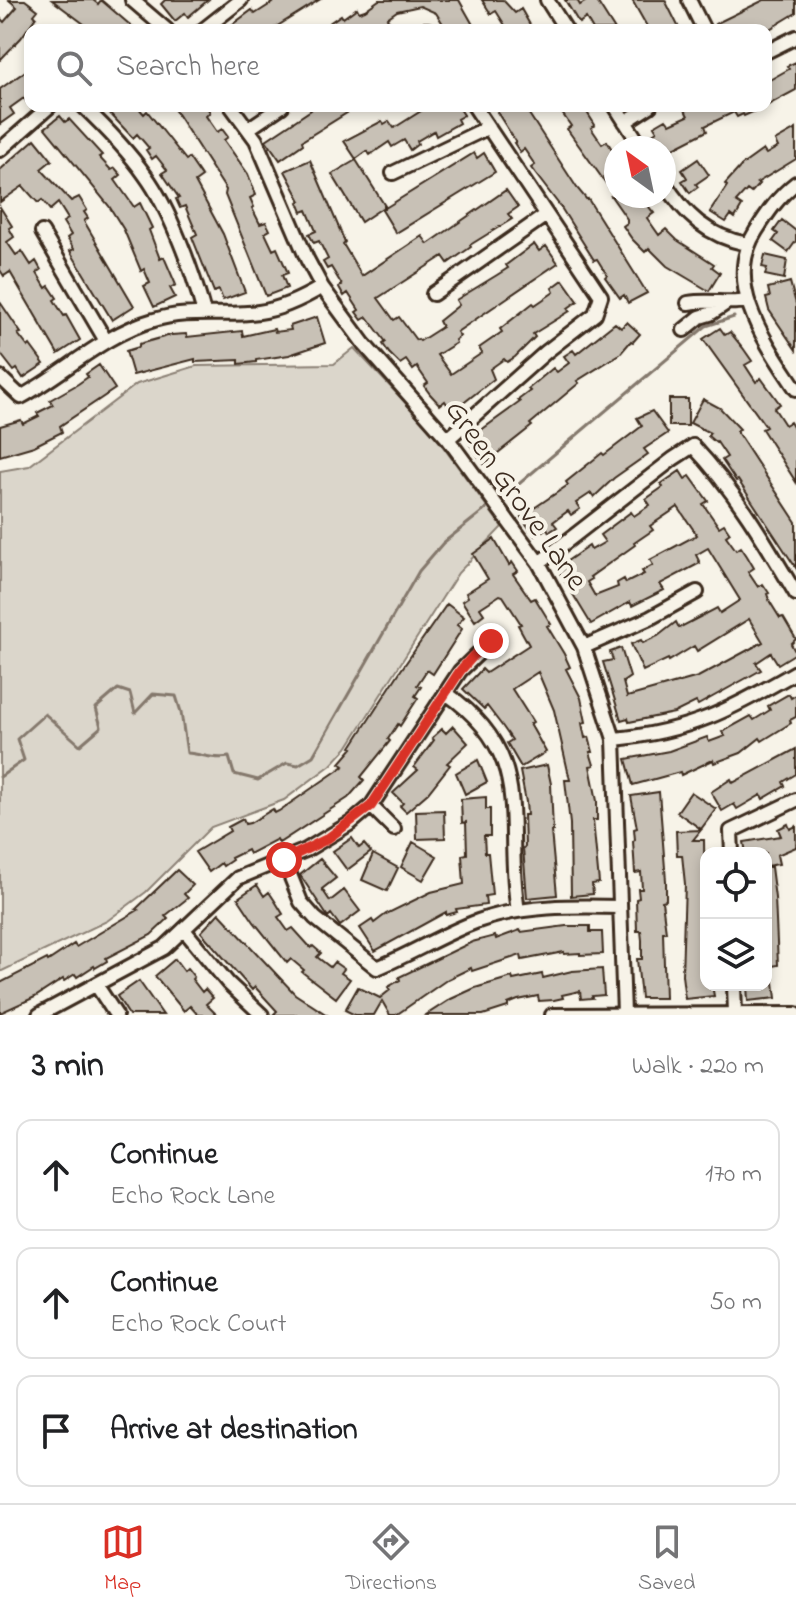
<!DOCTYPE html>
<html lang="en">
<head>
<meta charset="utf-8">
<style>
	:root { --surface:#fff; --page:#f6f6f6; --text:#202124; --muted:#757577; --line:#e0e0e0; --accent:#d93025 }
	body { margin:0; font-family:"Indie Flower",sans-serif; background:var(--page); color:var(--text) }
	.controls { position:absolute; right:24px; bottom:24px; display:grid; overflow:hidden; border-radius:16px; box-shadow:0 4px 12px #0003 }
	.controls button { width:72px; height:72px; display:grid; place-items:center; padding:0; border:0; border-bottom:2px solid var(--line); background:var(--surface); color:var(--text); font:40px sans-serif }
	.compass { position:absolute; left:604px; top:136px; width:72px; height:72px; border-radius:50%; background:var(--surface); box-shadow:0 4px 12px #0003; rotate:327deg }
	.stop { position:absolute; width:24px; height:24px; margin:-18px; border:6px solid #d93025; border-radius:50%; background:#fff }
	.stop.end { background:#d93025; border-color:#fff; box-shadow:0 2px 8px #0008 }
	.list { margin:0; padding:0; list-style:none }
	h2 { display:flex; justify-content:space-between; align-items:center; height:104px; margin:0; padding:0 32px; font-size:34px }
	h2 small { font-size:26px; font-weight:400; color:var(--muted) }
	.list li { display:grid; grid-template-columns:52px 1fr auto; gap:24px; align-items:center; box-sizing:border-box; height:112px; margin:0 16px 16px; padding:0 16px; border:2px solid var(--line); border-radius:16px }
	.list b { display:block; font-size:30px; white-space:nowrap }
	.list p { margin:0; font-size:26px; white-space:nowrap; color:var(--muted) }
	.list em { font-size:26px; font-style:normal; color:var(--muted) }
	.icon { flex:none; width:44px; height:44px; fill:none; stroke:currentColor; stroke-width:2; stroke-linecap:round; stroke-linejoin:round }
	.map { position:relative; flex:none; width:796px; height:1015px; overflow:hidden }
	.search { position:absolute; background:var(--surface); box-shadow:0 4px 12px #0003; left:24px; right:24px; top:24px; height:88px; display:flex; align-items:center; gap:20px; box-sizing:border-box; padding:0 28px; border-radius:16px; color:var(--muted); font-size:30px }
	.sheet { height:488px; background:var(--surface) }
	nav { display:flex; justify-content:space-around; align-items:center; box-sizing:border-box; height:112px; border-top:2px solid var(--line); background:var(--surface); font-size:22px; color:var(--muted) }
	nav a { display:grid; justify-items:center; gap:4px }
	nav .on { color:var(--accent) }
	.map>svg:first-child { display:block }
	.green { fill:#dbd6cb; stroke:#8b8074; stroke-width:2 }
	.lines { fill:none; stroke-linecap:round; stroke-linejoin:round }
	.stream { stroke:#84786c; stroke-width:3 }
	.building { fill:#c8c1b6; stroke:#3b2a1e; stroke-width:2; fill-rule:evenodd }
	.minor-casing { stroke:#3b2a1e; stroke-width:18 }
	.minor { stroke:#f7f3e8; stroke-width:12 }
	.route { stroke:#d93025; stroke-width:10 }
	.labels { text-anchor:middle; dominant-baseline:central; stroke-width:8; stroke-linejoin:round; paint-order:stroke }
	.street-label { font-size:32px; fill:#3b2a1e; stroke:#f7f3e8 }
</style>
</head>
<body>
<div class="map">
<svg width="796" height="1015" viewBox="0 0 796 1015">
	<rect width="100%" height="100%" fill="#f7f3e8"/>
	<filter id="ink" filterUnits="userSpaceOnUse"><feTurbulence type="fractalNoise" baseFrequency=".0125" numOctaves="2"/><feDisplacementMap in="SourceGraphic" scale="16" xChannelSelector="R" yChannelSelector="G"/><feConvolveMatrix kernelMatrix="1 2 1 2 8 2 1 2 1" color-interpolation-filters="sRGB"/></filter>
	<g filter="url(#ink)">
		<path class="green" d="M354 348 430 429 502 527 458 573 347 748 331 765 284 800 211 827 146 892 107 921 0 972V471L29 466 137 384 196 366 334 364Z"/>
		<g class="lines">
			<path class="stream" d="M507 494 706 326 734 317
				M0 777 24 760 17 739 45 714 80 745 101 727 96 708 118 689 130 693 135 713 153 694 176 696 181 712 187 753C202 754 213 760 229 757L234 774 258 780 287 763 298 765 313 756 419 571 443 543 487 508"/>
		</g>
		<path class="building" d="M9 0H25L38 10 34 15 36 17 21 38 0 60V18L4 22 17 7Z
			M52 0H93L98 4 101 0 136 30H92Z
			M165 0H208L188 17 185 13 175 21 161 4Z
			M269 0H319L271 30H237L233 24 252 10 255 14 272 3Z
			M379 0H459L476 30H447L436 13 420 6 397 11 387 18 391 24 382 30H319L341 15 343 18 357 8 359 12 365 10Z
			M482 0H503L515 13 521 9 533 30H508L496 11 491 14Z
			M565 0H577L580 5 588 0H596L615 30H593L586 18 579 23Z
			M632 0H665L680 30H649Z
			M764 0H796V13L766 31 763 25 753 30H718L715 24Z
			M796 62V90L766 106V82L789 69 787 66Z
			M30 68V107L24 98 10 108 14 114 0 124V89Z
			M103 106H137L144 114 147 111 186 160 189 158 202 177 195 182 223 234 245 292 223 300 219 290 214 292 192 237 197 234 185 206 180 208 176 199 179 198 162 173 167 170 156 156 152 159 146 150 149 148 137 134 133 138Z
			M172 106H206L210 112 206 116 217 132 222 129 228 137 224 140 248 174 256 195 250 198 254 207 252 208 260 224 266 222 270 230 265 233 273 250 277 248 288 273 282 275 287 288 266 296 225 195 226 190Z
			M308 106H346L350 111 302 141 303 144 280 160 266 140 311 110Z
			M429 106H458L464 115 457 119 459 123 436 136 434 131 417 141 418 144 410 150 404 140 392 147 389 142 370 155 367 151 356 159 344 141 382 121 384 124 389 121 394 128Z
			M506 106H522L529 114 577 188 587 200 588 199 647 293 628 303 624 295 620 298 605 277 607 275 597 259 594 260 560 206 531 168 535 165 524 149 520 152 514 143 516 142 497 112Z
			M557 106H583L595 125 591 128 602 144 607 141 616 156V196H640L654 213 647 218 659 235 666 229 677 240 714 264 712 267 720 273 709 291 667 266 649 248 645 252 632 239 623 226 627 223V219L611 196H615L567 129 571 126Z
			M695 106H766L744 116 743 114 737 117 734 112 705 126 707 131 664 153V148H656L649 136 657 131 654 126 666 119 670 124 688 116 685 110Z
			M60 116 65 122 69 119 102 155 99 157 111 170 115 168 121 175 115 180 134 207 140 203 152 228 149 230 160 259 164 257 176 285 170 288 175 297 154 307 144 286 150 283 144 269 141 271 124 230 109 206 45 128Z
			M796 129V159L757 183 759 184 751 193 747 190 736 202 742 206 735 218 731 215 726 222 710 212 727 186 725 184 742 165 763 150 766 154 778 147 775 141Z
			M35 139 52 160 41 169 71 201 79 197 87 210 84 212 88 218 84 221 134 306 112 320 70 251 74 249 67 238 71 235 63 222 68 219 58 203 50 210 42 200 38 203 23 186 0 202V170Z
			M474 153 477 158 484 153 495 172 396 233 382 210Z
			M698 159 709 175 696 184 698 187 690 193 682 181 687 178 682 170Z
			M310 160 345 242 343 244 362 276 422 236 428 244 506 190 518 207 508 214 512 219 470 245 471 247 461 254 448 263 443 256 378 298 394 320 399 317 416 340 418 339 420 341 442 327 439 321 459 305 456 300 497 275 508 268 506 265 534 244 539 251 546 246 558 263 457 332 460 336 455 340 456 343 437 355 451 374 482 353 479 348 502 332 500 329 533 303 535 305 554 292 552 288 563 280 578 301 568 308 570 311 533 334 535 337 515 357 507 362 504 359 490 369 494 379 452 412 445 401 440 405 430 394 424 386 428 383 417 367 413 370 406 360 400 364 389 353 383 344 386 342 367 317 362 320 356 312 359 310 348 293 344 296 339 287 342 285 331 267 327 269 323 262 328 259 319 241 314 243 309 234 316 231 307 210 302 212 298 202 301 201 285 171Z
			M356 160 385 206 361 222 332 174Z
			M0 207 12 226 9 228 14 237 7 242 16 255 22 251 31 265 36 261 41 270 37 273 46 288 49 286 57 298 54 300 64 316 66 315 80 340 58 354 10 272 4 276 0 270Z
			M782 220 796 231V241L788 252 773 241 778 234 774 231Z
			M765 255 787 260 784 279 765 275 767 268 762 267Z
			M790 282 796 304V350L769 310 766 298 770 297 768 288Z
			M0 302 21 333 18 334 28 347 30 345 44 364 23 378 17 369 14 371 0 353Z
			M317 317 325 343 289 355 256 360V362L239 364V360L195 362V359L133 375 126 351 139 347V344L171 335 186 334 187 337 242 331 243 336 274 329 275 332 291 330 290 326Z
			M627 322 640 334 633 342 631 341 620 354 577 381 579 383 530 424 532 426 484 464 469 443 479 437 477 433 520 402 518 400 530 391 528 389 553 368 557 372 569 363 564 356 573 350 576 354 615 323 621 328Z
			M720 328 725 335 730 332 743 348 752 361 745 365 756 382 761 378 780 404 774 408 785 425 790 422 796 432V482L762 429 766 427 703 339Z
			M99 365 115 389 60 426 62 432 34 446 0 456V426L21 420 23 424 39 416 37 413 53 405 50 400 78 384 88 377 86 374Z
			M669 399H688V426H669Z
			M703 399 720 408 740 429 737 432 796 522V568L738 480 736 481 722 460 727 457 717 442 716 443 708 436 710 433 690 423Z
			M652 411 668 433 644 449 648 454 614 478 594 497 591 493 576 503 580 509 571 515 568 511 553 522 557 527 549 532 547 528 535 536 521 517 568 485 566 482 602 453 604 455 642 426 637 418Z
			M680 471 685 479 690 476 708 501 703 504 719 527 724 524 730 533 726 536 736 550 741 547 747 556 754 568 748 572 758 587 763 584 769 593 767 594 770 602 780 618 783 617 796 639 791 644 796 653 778 664 771 653 756 663 761 670 698 705 696 702 674 713 629 722 628 718 621 720 603 662 613 660 610 652 621 648 630 677 623 682 627 697 698 677 763 642 749 619 697 651 694 646 669 661 668 659 643 671 631 644 641 640 643 643 658 636 676 622 679 628 717 608 720 613 740 600 708 548 696 555 700 563 660 584 664 590 632 606 630 602 591 624 557 568 589 546 591 550 605 542 600 535 631 512 634 516 650 505 646 499 663 487 661 484ZM678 507 697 535 650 560 653 565 642 571 644 574 626 583 624 579 617 583 618 587 595 596 587 582 592 579 590 577 635 545 634 543 653 530 650 526Z
			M494 539 509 565 512 562 518 571 513 574 531 600 535 598 551 624 547 626 564 654 570 667 566 669 581 698 586 722 582 723 585 738 589 737 593 752H590L594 765 590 766 597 801V820H593L599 883 592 884 593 894 571 896 570 824 565 780H570L554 710 538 672 512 689 533 722 530 724 546 752 521 767 507 743 512 740 503 727 487 706 484 709 463 689 482 669 486 673 529 645 518 625 521 624 503 596 500 595 480 608 484 614 475 621 462 601 468 597 466 593 488 579 473 554Z
			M447 604 464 617 457 625 462 629 433 674 427 670 417 685 421 687 415 696 418 698 400 726 398 724 388 739 390 741 361 777 364 780 348 798 279 843 277 839 249 854 247 850 231 858 232 860 223 866 221 863 209 872 195 852 230 831 228 827 243 819 245 824 250 823 273 809 275 813 279 811 344 766 340 763 353 748 351 747 401 670Z
			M789 694 791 698 796 695V717L790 720 791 723 762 741 760 738 741 753 714 763 713 760 681 775 680 772 633 785 626 759 669 751 707 737 709 742 725 736 722 732 751 716 754 720 770 710 768 706Z
			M453 726 468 743 447 763 450 765 428 793 406 812 400 806 403 803 393 793 418 770 414 767 434 740 432 738 442 729 446 733Z
			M796 749V774L783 782 785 786 763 799 761 795 737 809 734 804 722 811 711 792 731 779 733 783Z
			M478 760 487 782 465 794 456 773Z
			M547 765 551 784 553 831H551L557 895 527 898 523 848 525 847 524 815H527L526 802 520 771Z
			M659 792 666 881V900L662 901 666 932H663L665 998H641L637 959H642V940L641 931H637L636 899 639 898 638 889H642L641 872 635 873 633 841 635 840 634 829 637 828 631 796Z
			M691 792 716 809 701 829 677 812Z
			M486 797V809H490V836H484L485 853H488L492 895 485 896 486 905 456 909 457 912 446 915V912L375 951 360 928 372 920 374 923 386 914 431 892 464 884 462 855 467 854 466 822 462 823 461 799Z
			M444 810 445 838 417 839 416 811Z
			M788 824 790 829 796 826V847L777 855 779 864 766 866V853H746L744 842 781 836 778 829Z
			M701 830 693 840H704L706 985H712L714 996 685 999 682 975 685 884 682 855H677L676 831Z
			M352 838 359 848 364 844 371 852 347 870 333 851Z
			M413 842 437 856 423 880 401 867Z
			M373 854 398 868 387 891 362 880Z
			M320 859 336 878 322 889 330 901 344 890 360 911 340 926 331 914 328 917 300 875Z
			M766 867H771L775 898 778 965 772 966 776 998 748 1001 747 985H766Z
			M177 870 193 885 184 894 188 898 165 916 168 919 151 935 106 958 107 961 95 968 94 966 77 977 75 974 64 981 63 979 35 997 0 1013V983L47 959 48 961 74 944 76 947 138 910 136 909Z
			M257 885 264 896 269 892 275 901 283 914 278 917 288 931 293 928 311 948 313 946 321 953 317 957 330 967 334 962 344 969 341 973 350 979 336 998 302 972 304 970 291 959 287 963 254 922 238 898Z
			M219 913 295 994 327 1015H273L277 1011 255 987 252 990 201 932Z
			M566 926H590V932H602L603 954 580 955V953L564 954V952L522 960 521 955 472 971 471 968 448 979 396 1015H390L382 1001 374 1015H355L345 1010 358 987 380 998 390 990 388 987 400 980 399 977 472 942 495 936 496 939 520 930 521 932Z
			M175 959 184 971 187 968 194 977 192 979 202 992 205 989 213 998 206 1004 217 1015H198L190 1006 184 1011 155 976Z
			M602 969 604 995 592 996 593 998 581 999 580 991 562 995 563 998 554 1000 539 1001 538 996 518 1000 508 1004V1007L483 1015H426L451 999 475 988 512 977 513 980 542 974 543 978 572 971Z
			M139 981 163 1015H129L117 996Z"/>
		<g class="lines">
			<defs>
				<path id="minor" d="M132 0 167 30
					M547 0 566 30
					M689 0 704 30
					M203 30 241 0
					M408 30H428
					M766 52 796 37
					M83 106C105 127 128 151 145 175 170 209 193 272 204 313
					M231 106 256 140 307 259 322 287 364 344 448 439 539 563 584 647 614 739 624 1013
					M615 106 642 148
					M625 122 650 106
					M248 129 282 106
					M0 150 50 106
					M393 173 487 128
					M664 182C685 215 707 236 747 244
					M796 183C778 197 768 212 756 231 722 284 766 343 796 389
					M42 232 106 341
					M433 294 546 215
					M688 303C710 299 726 305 747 301
					M684 330 700 317 710 314 725 304
					M0 377 21 397C66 372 104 334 154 320 189 309 224 317 259 312 282 309 302 299 322 287
					M448 439 546 352 595 314 601 296 474 106
					M539 563 673 459 693 446C734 489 766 543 796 594
					M584 647 650 618 697 592
					M446 693C537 757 503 819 518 911
					M614 739C690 732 732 709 796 672
					M371 806 394 829
					M732 853 731 831 796 800
					M284 860 301 902 315 918 377 968C411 954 443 934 478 921 523 905 573 906 620 907
					M185 931 228 983 262 1015
					M734 985 735 1013
					M97 986 116 1015
					M39 1015 164 948 238 878 306 850 351 823 371 806 460 671 491 641
					M552 1015 796 1014"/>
			</defs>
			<use href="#minor" class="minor-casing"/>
			<use href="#minor" class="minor"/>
		</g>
	</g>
	<g class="lines" filter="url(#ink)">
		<path class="route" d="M284 860 327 839 371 806 460 671 473 656 491 641"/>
	</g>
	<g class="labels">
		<g class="street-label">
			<text transform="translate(515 496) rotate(55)">Green Grove Lane</text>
		</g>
	</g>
</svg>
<div class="controls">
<button><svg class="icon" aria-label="locate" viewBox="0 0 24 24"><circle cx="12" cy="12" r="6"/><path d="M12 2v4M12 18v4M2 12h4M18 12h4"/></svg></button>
<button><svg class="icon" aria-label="layers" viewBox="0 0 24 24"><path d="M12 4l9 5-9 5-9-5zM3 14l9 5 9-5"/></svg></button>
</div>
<svg class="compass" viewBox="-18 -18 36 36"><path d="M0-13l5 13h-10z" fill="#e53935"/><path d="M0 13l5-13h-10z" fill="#757577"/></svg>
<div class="stop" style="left:284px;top:860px"></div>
<div class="stop end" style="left:491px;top:641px"></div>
<div class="search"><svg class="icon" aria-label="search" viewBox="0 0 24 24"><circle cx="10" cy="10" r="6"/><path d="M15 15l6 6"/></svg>Search here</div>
</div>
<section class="sheet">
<h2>3 min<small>Walk · 220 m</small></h2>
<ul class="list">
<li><svg class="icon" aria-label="ahead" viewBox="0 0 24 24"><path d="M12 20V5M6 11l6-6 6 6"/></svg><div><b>Continue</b><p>Echo Rock Lane</p></div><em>170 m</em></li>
<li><svg class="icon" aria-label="ahead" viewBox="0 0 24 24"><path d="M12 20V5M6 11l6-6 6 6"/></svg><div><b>Continue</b><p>Echo Rock Court</p></div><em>50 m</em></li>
<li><svg class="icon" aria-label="arrive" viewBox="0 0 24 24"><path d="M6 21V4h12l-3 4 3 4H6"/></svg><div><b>Arrive at destination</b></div></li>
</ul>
</section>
<nav>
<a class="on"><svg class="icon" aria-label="map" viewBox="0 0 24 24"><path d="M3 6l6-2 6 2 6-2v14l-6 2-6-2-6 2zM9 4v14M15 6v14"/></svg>Map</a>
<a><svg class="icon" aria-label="directions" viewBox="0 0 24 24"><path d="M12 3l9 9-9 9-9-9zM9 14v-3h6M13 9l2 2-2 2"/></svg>Directions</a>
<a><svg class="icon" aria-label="saved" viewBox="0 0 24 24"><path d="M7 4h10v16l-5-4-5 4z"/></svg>Saved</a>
</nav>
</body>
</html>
